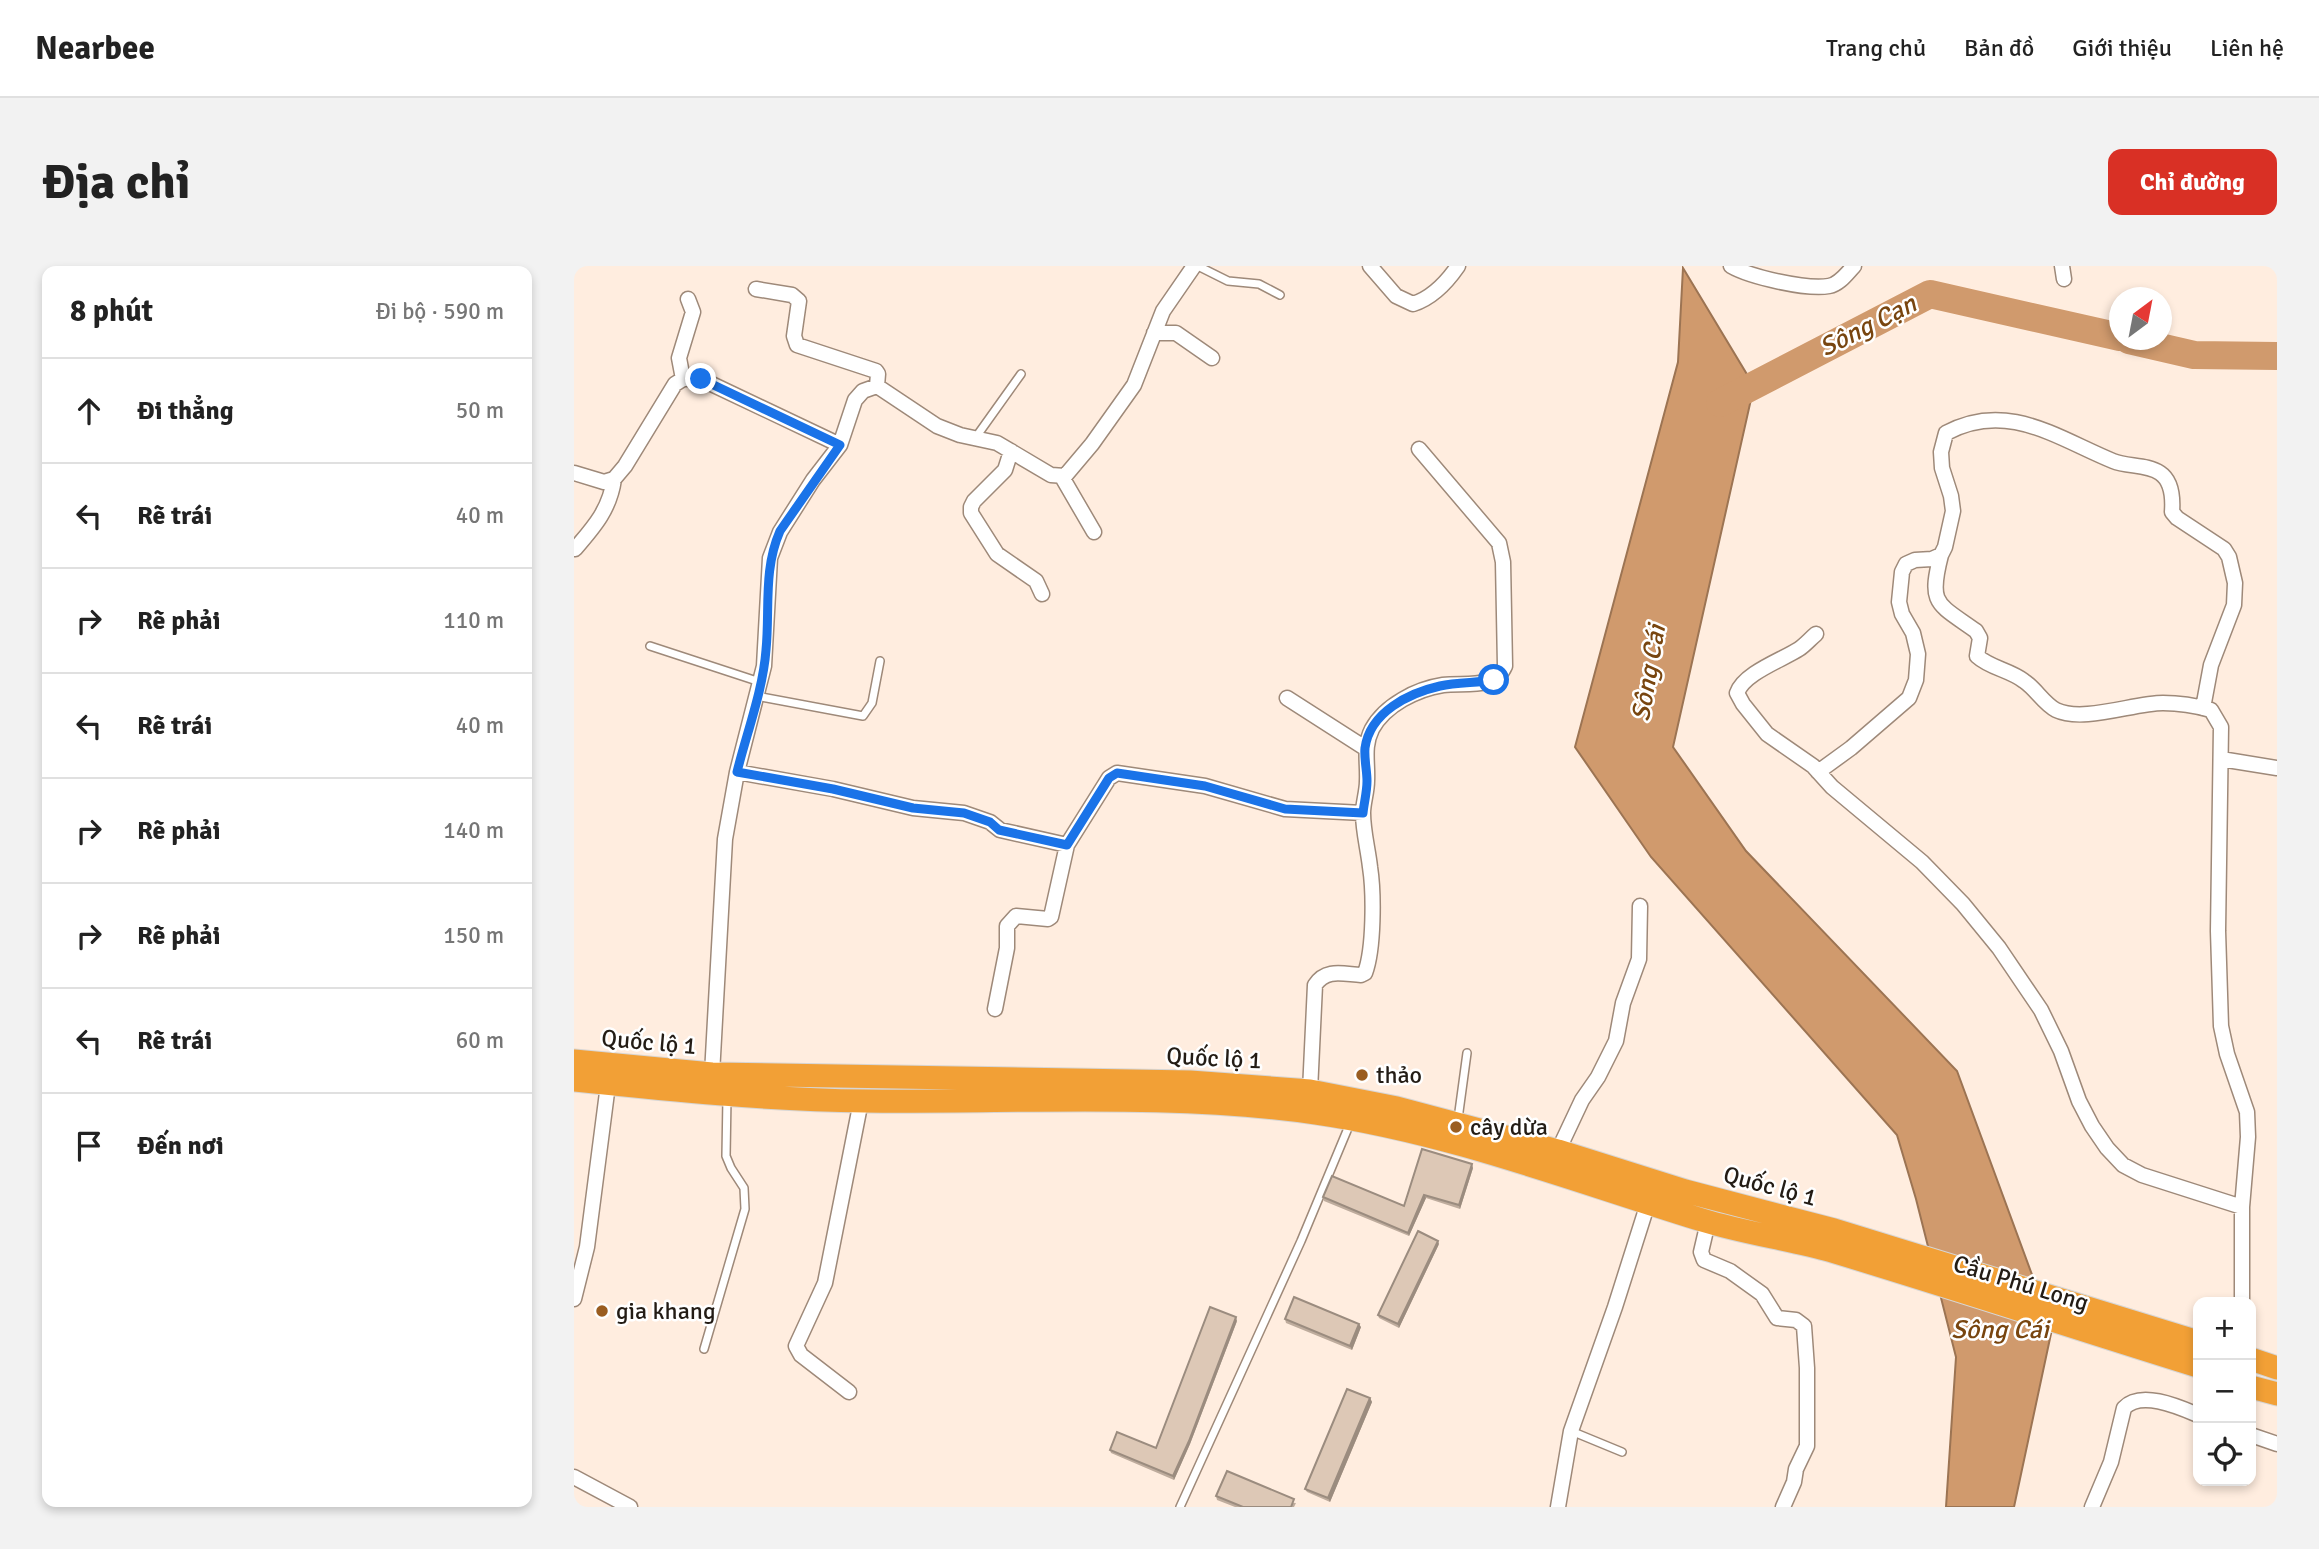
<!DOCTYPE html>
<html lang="vi">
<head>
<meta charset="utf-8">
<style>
	:root { --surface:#fff; --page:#f2f2f2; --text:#222; --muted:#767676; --line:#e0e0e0; --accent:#d93025 }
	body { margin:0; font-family:Signika,sans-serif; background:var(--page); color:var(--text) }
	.controls { position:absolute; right:21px; bottom:21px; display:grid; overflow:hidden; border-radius:14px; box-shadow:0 4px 10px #0003 }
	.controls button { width:63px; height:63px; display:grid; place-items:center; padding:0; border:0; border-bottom:2px solid var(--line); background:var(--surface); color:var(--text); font:35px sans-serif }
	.compass { position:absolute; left:1535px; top:21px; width:63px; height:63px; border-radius:50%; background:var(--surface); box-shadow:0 4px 10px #0003; rotate:32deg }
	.stop { position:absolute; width:21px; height:21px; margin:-16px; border:5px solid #1a73e8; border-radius:50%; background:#fff }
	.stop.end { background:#1a73e8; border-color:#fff; box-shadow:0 2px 7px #0008 }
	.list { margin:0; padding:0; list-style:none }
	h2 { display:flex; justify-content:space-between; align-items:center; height:91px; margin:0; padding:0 28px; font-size:30px }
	h2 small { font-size:23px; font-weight:400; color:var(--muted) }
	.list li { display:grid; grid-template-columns:46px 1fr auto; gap:21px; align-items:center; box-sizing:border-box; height:105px; padding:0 28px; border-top:2px solid var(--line) }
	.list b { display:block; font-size:26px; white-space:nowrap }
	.list em { font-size:23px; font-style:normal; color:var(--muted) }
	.icon { flex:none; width:38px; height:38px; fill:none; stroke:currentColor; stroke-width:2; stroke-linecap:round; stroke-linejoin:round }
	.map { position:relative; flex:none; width:1703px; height:1241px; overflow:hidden; border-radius:14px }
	header { display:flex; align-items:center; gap:42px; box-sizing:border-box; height:98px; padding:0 35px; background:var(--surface); border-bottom:2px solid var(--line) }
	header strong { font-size:33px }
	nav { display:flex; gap:38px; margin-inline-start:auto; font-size:24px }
	.intro { display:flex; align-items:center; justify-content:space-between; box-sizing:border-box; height:168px; padding:0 42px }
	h1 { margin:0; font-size:49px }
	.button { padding:18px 32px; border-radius:14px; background:var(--accent); color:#fff; font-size:24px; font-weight:700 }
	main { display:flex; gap:42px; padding:0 42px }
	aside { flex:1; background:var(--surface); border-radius:14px; box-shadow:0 4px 10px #0003 }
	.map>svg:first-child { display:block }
	.water { fill:#d09a6d; stroke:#9c7453; stroke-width:2 }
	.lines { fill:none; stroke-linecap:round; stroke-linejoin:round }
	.river { stroke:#d09a6d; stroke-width:28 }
	.service-casing { stroke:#9e8979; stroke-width:10 }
	.minor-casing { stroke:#9e8979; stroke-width:17 }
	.trunk-casing { stroke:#d7d6d5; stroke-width:25 }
	.service { stroke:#fff; stroke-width:7 }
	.minor { stroke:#fff; stroke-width:14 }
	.trunk { stroke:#f2a036; stroke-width:23 }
	.wall { fill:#beac9d }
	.shaded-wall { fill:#9b8c7f }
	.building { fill:#ddc8b6; stroke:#9b8c7f; stroke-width:2 }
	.route { stroke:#1a73e8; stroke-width:9 }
	.poi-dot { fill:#9a5d20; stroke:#fff; stroke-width:2.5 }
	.labels { text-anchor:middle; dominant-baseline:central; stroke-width:5; stroke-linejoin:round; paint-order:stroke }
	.street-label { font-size:24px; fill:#231c15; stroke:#fff }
	.poi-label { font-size:24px; fill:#231c15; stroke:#fff; text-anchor:start }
	.water-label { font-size:26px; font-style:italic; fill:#78450f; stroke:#fff }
</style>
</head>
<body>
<header>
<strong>Nearbee</strong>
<nav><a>Trang chủ</a><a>Bản đồ</a><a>Giới thiệu</a><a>Liên hệ</a></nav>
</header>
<div class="intro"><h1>Địa chỉ</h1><a class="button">Chỉ đường</a></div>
<main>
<aside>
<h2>8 phút<small>Đi bộ · 590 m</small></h2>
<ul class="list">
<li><svg class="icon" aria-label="ahead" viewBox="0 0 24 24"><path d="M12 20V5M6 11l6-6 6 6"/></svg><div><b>Đi thẳng</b></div><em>50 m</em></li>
<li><svg class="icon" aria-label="left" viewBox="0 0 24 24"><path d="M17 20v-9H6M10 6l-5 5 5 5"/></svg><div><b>Rẽ trái</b></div><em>40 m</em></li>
<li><svg class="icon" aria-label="right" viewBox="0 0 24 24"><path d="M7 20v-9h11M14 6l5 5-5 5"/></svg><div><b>Rẽ phải</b></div><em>110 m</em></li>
<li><svg class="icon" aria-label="left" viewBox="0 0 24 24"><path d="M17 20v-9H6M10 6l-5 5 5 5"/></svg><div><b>Rẽ trái</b></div><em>40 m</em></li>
<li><svg class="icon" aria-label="right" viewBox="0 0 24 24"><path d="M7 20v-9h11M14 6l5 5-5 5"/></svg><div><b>Rẽ phải</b></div><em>140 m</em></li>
<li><svg class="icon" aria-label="right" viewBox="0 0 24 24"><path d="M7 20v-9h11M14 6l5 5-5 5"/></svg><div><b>Rẽ phải</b></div><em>150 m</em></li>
<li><svg class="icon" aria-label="left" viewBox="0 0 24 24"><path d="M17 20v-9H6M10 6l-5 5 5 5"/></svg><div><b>Rẽ trái</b></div><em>60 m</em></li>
<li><svg class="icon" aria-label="arrive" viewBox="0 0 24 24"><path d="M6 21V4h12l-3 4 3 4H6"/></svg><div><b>Đến nơi</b></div></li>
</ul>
</aside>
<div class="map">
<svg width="1703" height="1241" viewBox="0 0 1703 1241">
	<rect width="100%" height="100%" fill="#ffeddf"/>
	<path class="water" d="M1109 2 1180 120 1099 481 1172 585 1383 805 1478 1063 1440 1241H1372L1382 1091 1342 933 1323 869 1077 591 1001 481 1104 96Z"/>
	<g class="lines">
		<path class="river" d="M1555 74 1620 89 1703 90
			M1146 137 1356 28 1546 71"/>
		<defs>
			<path id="service" d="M624 0 654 15 685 18 706 29
				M402 171 447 108
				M76 380 186 416
				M182 430 289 450 298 437 306 395
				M884 853 893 787
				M130 1083 171 943 170 922 157 902 152 890 153 831
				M997 1165 1048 1186
				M606 1241 727 975 777 855"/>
			<path id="minor" d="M796 0 822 30 839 38C858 32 873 16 884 0
				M1157 0C1176 11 1233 24 1255 20 1266 18 1273 7 1280 0
				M1488 0 1490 13
				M182 23 218 29 225 35 220 70 223 79 302 105 304 108 303 120
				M580 67H602L638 92
				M109 113 105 92 119 46 114 33
				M437 185 431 204 400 235 397 241V247L423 288 462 315 468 328
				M0 207 30 216 40 213 51 200 101 118 109 113H127L266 179
				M488 211 520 266
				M1 283C20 261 36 243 40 213
				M1367 289C1354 339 1363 337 1402 365L1406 372 1403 390C1416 402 1436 404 1450 415 1462 423 1470 438 1482 444 1509 457 1560 437 1589 437 1605 437 1623 440 1637 444L1647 461 1644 665 1647 760 1653 788 1673 846 1674 871 1668 941V1036
				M1242 368C1236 373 1231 379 1225 383 1208 394 1170 407 1163 427L1169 438 1193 468 1239 500 1258 521 1348 596 1389 638 1425 682 1467 744 1487 785 1505 835 1518 860 1533 882 1549 899 1568 909 1668 941
				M713 432 791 482
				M1647 493 1703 502
				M163 506 259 523 339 542 390 547 416 556 426 564 493 579
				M1244 506 1277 482 1335 432 1342 414 1344 388 1339 367 1328 348 1325 336 1328 306 1332 298 1341 294 1358 293 1367 289 1371 281 1379 245 1377 230 1368 202 1367 186 1372 167C1433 134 1483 172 1539 195 1553 201 1573 198 1586 207 1598 215 1599 232 1598 246L1603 252 1650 283 1655 291 1661 317 1660 339 1637 399 1629 442
				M421 743 433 682V660L442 650 474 653 477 651 493 579 535 512 543 507 631 520 711 543 789 547
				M138 808 151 573 163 506 190 400 196 292 206 266 239 214 266 179 281 134 289 125 303 120 363 160 386 169 423 177 477 209 491 210 518 178 560 119 589 45 620 0
				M736 825 741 719C752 702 769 708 787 709L791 707C800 683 800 627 796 601 794 583 789 565 789 547 789 537 793 526 793 515 794 496 789 481 798 463 811 439 843 423 869 419 890 416 921 424 931 400L929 296 925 277 845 183
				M984 885 1008 834 1024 811 1042 775 1049 737 1065 693 1066 640
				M1134 956 1127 986 1130 994 1156 1005 1188 1028 1203 1052 1222 1054 1230 1060 1233 1102V1180L1222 1203 1220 1216 1209 1241
				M0 1033 13 981 35 811
				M275 1126 227 1089 222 1080 251 1017 287 835
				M1677 1169 1703 1178
				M0 1211 56 1241
				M984 1241 997 1165 1041 1041 1074 937
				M1518 1241 1537 1196 1550 1142C1567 1124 1605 1141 1624 1149"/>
			<path id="trunk" d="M0 795 138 808 616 816 736 825 823 842 984 885 1111 925 1260 964 1624 1076
				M0 814C97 824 194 834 291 835 439 837 596 826 742 847 874 866 1001 915 1128 954 1170 967 1215 973 1258 985 1380 1022 1502 1062 1624 1100
				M1677 1093 1703 1102
				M1677 1121 1703 1128"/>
		</defs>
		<use href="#service" class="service-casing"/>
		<use href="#minor" class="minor-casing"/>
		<use href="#trunk" class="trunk-casing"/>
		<use href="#service" class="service"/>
		<use href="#minor" class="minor"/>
		<use href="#trunk" class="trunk"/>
	</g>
	<path class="wall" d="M899 902 886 943 852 932 835 970 750 935 749 931 830 940Z
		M865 978 825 1062 805 1052 804 1049Z
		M711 1053 787 1061 778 1084 712 1057Z
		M663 1055 616 1178 600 1214 537 1187 536 1184 582 1182Z
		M796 1132 798 1136 756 1236 733 1226 731 1223Z
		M642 1230 722 1237 720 1241H661L643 1234Z"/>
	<path class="shaded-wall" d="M898 898 899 902 886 943 885 939Z
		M850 929 852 932 835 970 834 967Z
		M864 975 865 978 825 1062 824 1058Z
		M662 1051 663 1055 616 1178 600 1214 599 1210Z
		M785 1058 787 1061 778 1084 776 1080Z
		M796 1132 798 1136 756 1236 754 1232Z"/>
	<path class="building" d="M848 883 898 898 885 939 850 929 834 967 749 931 758 910 830 940Z
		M844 965 864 975 824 1058 804 1049Z
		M720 1031 785 1058 776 1080 711 1053Z
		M636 1041 662 1051 615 1175 599 1210 536 1184 543 1166 582 1182Z
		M773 1123 796 1132 754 1232 731 1223Z
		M653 1205 720 1233 717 1241H669L642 1230Z"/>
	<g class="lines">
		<path class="route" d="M127 113 266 179 206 265C189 304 196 343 192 384 189 424 173 466 163 506L259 523 339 542 390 547 416 556 425 564 493 579 535 512 543 507 631 520 711 543 789 547C790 537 793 526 793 515 793 504 790 493 791 482 796 446 835 427 866 420 883 416 902 417 920 414"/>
	</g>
	<g class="poi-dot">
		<circle cx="788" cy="809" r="7"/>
		<circle cx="882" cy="861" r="7"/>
		<circle cx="28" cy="1045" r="7"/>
	</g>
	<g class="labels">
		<g class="street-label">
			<text transform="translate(75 776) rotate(5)">Quốc lộ 1</text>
			<text transform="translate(640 792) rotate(3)">Quốc lộ 1</text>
			<text transform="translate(1196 920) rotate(15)">Quốc lộ 1</text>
			<text transform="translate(1447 1017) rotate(17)">Cầu Phú Long</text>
		</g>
		<g class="poi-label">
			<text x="802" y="809">thảo</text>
			<text x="896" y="861">cây dừa</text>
			<text x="42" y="1045">gia khang</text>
		</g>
		<g class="water-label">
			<text transform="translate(1294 60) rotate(-27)">Sông Cạn</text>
			<text transform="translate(1075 407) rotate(-80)">Sông Cái</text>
			<text x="1426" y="1064">Sông Cái</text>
		</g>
	</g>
</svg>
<div class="controls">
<button>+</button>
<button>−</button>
<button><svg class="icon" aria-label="locate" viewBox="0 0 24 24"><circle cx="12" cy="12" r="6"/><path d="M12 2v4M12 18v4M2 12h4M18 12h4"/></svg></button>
</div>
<svg class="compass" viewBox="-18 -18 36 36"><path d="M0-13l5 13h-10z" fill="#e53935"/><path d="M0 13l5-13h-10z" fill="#767676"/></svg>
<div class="stop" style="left:920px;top:414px"></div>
<div class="stop end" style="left:127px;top:113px"></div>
</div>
</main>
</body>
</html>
